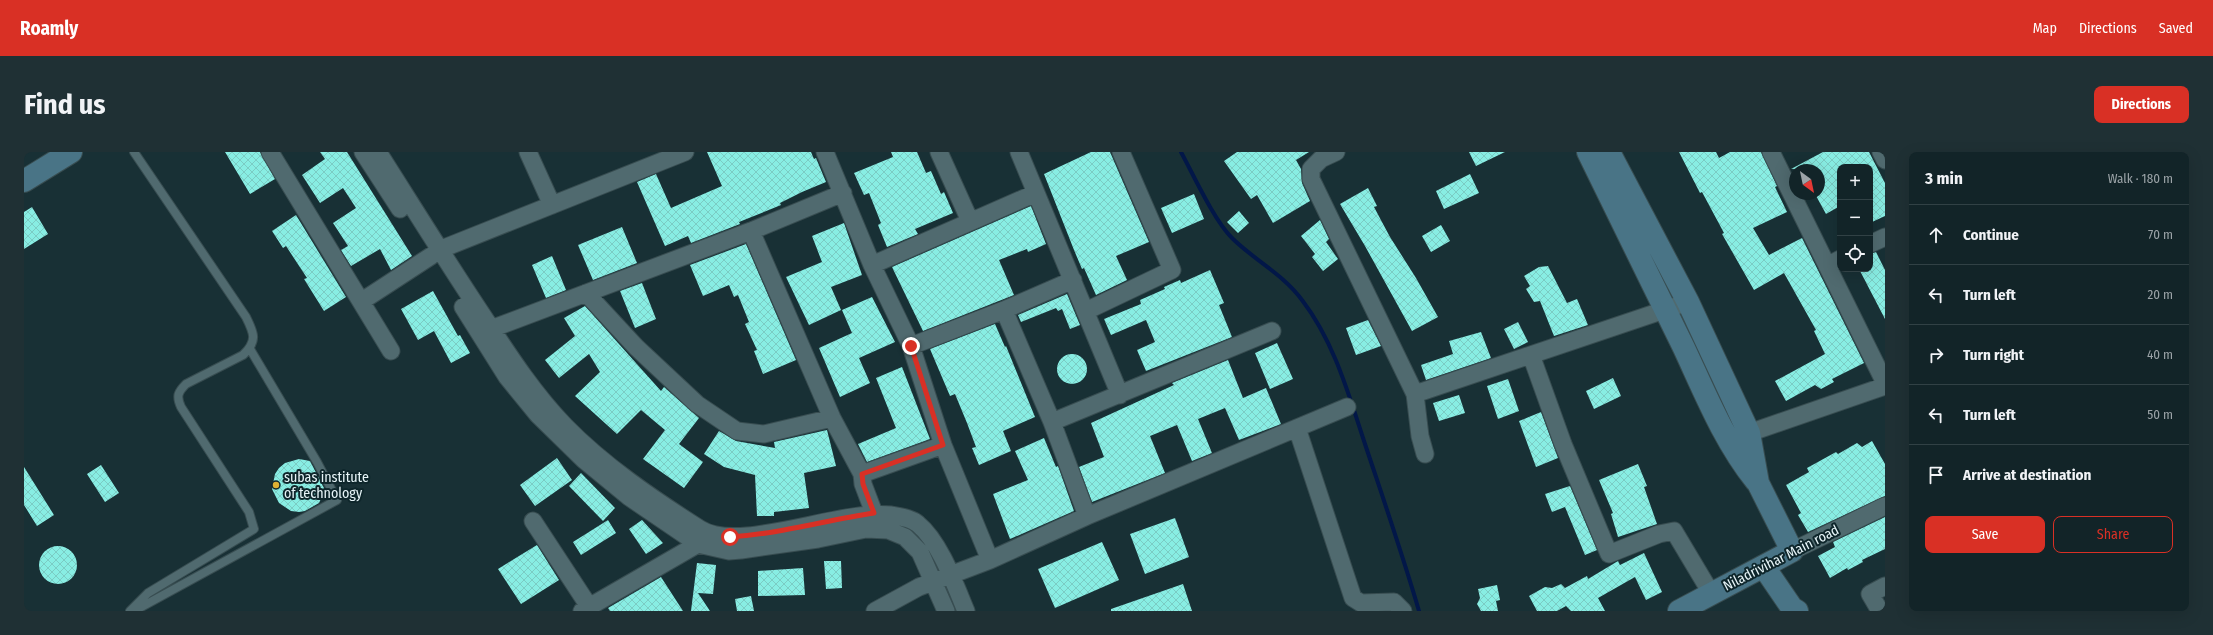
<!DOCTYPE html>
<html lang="en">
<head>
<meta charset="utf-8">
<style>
	:root { --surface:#122428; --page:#1f3034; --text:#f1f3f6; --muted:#9ca4a8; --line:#314145; --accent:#d93025 }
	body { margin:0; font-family:"Fira Sans Condensed",sans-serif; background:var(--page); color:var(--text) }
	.controls { position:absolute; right:12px; top:12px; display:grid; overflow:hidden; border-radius:8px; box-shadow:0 4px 16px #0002 }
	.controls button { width:36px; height:36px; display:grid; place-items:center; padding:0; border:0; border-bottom:1px solid var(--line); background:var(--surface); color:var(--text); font:20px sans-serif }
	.compass { position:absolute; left:1765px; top:12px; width:36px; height:36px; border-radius:50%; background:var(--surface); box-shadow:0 4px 16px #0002; rotate:147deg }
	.stop { position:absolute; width:12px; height:12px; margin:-9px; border:3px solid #d93025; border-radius:50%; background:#fff }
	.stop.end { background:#d93025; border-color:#fff; box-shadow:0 1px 4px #0008 }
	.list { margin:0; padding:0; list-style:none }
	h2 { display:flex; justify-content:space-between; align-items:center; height:52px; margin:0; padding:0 16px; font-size:17px }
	h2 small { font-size:13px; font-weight:400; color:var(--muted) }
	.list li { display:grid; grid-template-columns:26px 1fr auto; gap:12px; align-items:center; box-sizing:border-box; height:60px; padding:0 16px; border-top:1px solid var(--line) }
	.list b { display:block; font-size:15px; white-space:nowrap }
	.list em { font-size:13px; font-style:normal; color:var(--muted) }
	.actions { display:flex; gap:8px; padding:12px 16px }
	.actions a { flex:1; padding:9px 0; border:1px solid var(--accent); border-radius:8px; text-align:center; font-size:14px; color:var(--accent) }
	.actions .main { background:var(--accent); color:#fff }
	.icon { flex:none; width:22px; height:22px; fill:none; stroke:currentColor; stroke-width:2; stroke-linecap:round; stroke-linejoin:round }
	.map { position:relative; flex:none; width:1861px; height:459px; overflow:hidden; border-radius:8px }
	header { display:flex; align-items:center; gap:24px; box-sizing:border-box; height:56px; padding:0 20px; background:var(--accent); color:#fff }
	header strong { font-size:19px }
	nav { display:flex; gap:22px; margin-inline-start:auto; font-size:14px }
	.intro { display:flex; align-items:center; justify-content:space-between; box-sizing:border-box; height:96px; padding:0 24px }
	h1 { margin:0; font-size:28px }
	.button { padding:10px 18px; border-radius:8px; background:var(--accent); color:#fff; font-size:14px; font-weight:700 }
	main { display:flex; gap:24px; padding:0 24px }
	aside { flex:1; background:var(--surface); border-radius:8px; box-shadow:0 4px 16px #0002 }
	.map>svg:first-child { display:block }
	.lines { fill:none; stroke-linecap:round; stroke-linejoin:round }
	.stream { stroke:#021748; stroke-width:4 }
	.building { fill:url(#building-cross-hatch) }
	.lane-casing { stroke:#384d51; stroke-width:10 }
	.street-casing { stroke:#384d51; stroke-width:19 }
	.secondary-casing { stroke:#384d51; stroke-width:24 }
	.lane { stroke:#506a6f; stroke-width:8 }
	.street { stroke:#506a6f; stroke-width:17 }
	.secondary { stroke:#497486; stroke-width:22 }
	.route { stroke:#d93025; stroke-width:5 }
	.poi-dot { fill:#deb133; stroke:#0e262b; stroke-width:1.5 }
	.labels { text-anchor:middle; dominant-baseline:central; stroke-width:4; stroke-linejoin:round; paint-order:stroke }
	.poi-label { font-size:14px; fill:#e7f5f8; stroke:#0e262b; text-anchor:start }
	.street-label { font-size:14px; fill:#e7f5f8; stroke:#0e262b }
</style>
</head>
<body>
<header>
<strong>Roamly</strong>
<nav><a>Map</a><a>Directions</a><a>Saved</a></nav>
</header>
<div class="intro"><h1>Find us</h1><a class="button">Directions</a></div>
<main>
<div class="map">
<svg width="1861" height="459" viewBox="0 0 1861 459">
	<defs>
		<pattern id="building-cross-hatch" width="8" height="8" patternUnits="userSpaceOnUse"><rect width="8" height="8" fill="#88ede3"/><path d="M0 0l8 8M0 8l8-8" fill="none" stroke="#7bccc4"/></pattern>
	</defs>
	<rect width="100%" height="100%" fill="#183035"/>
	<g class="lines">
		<path class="stream" d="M1157 0C1170 24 1190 68 1208 86 1230 108 1259 122 1278 148 1311 191 1325 244 1342 295 1360 349 1379 404 1395 459"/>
	</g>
	<path class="building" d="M201 0H236L251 27 226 42Z
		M296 0H323L388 104 367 118 356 97 327 114 317 98 324 94 309 71 332 56 319 36 296 51 278 23 301 7Z
		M683 0H787L790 7 792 6 802 30 778 40 756 51 757 53 715 70 716 72 667 91 664 84 641 94 613 30 632 22 647 56 698 34Z
		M867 0H893L902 21 907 19 917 42 920 40 929 61 891 77 894 82 863 95 854 73 857 71 845 41 840 43 830 21 869 5Z
		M1067 0H1086L1125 90 1092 104 1103 128 1072 143 1060 116 1058 117 1050 98 1020 22Z
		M1213 0H1285L1272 8 1277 17 1278 31 1286 49 1249 71 1233 43 1227 47 1200 9Z
		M1445 0H1481L1452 14Z
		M1655 0H1692L1695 6 1706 0H1737L1753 34 1751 35 1763 60 1729 76 1745 103 1778 86 1840 211 1808 227 1810 230 1797 237 1791 233 1762 249 1751 229 1801 202 1790 179 1792 178 1760 121 1730 138 1698 82 1700 81 1678 40 1676 41Z
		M1799 0H1845L1861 31V64L1846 71V15H1816V54L1802 62 1791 42H1795V18L1767 17Z
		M1446 22 1455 41 1420 57 1412 39Z
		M1344 36 1353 54 1350 55 1366 85 1392 126 1414 165 1388 179 1341 94 1316 52Z
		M1170 42 1180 67 1148 81 1137 56Z
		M1007 54 1022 92 1004 100 1003 97 975 108 990 143 899 179 868 115Z
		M8 55 24 82 0 97V60Z
		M1215 59 1225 71 1214 81 1203 70Z
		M272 63 322 145 300 159 280 127 283 126 262 94 259 96 248 79Z
		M1296 68 1305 87 1302 90 1314 107 1299 119 1288 105 1291 102 1277 84Z
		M820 71 838 123 807 135 817 158 785 173 762 125 798 110 788 84Z
		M1417 73 1426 89 1407 100 1398 84Z
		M598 75 613 111 569 128 554 93Z
		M722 92 772 208 739 222 730 199 733 198 721 172 725 170 714 143 710 145 705 133 679 144 666 113Z
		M1852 100 1861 118V167L1835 117H1846V102Z
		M528 104 542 138 522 146 508 113Z
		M1524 114 1543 151 1553 147 1564 173 1530 184 1516 149 1510 150 1502 137 1506 134 1500 124 1515 115Z
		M1186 118 1200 151 1195 153 1208 185 1122 219 1113 198 1131 190 1122 168 1087 183 1080 167 1117 152 1116 148 1141 137 1140 135 1156 128 1157 131Z
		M618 131 632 167 611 176 596 139Z
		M409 139 434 184 436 183 446 201 427 211 410 179 394 188 377 157Z
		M1043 142 1056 173 1046 177 1038 157 1034 159 1032 156 997 170 994 163Z
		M848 145 871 190 835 206 846 231 816 245 795 196 828 181 818 158Z
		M561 154 637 239 640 235 675 266 655 292 679 310 660 336 619 307 641 278 617 258 593 282 551 244 576 220 565 202 535 226 521 208 551 184 540 166Z
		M1344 168 1357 194 1332 203 1322 176Z
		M1494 170 1504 190 1490 197 1480 177Z
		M971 172 981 195 982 194 1011 265 979 279 987 299 955 313 948 296 952 295 943 271 931 242 926 244 906 197Z
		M1457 180 1467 206 1402 228 1397 213 1429 202 1425 189Z
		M1253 191 1269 227 1246 237 1231 201Z
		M1033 217a15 15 0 1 1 30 0a15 15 0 1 1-30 0Z
		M1204 208 1219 246 1242 236 1257 272 1215 288 1201 256 1174 267 1188 301 1168 309 1153 273 1126 284 1141 321 1068 350 1055 315 1080 305 1067 271 1150 233 1148 231Z
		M878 215 906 287 843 310 834 292 872 276 852 226Z
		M1589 226 1597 244 1570 257 1562 239Z
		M1484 227 1495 259 1474 267 1463 234Z
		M1435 243 1441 261 1415 269 1409 251Z
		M1517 260 1534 306 1512 315 1495 269Z
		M803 278 812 314 780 321 785 356 750 360V364H733L731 323 700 315 680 302 695 279 712 289 751 296 750 290Z
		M1020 286 1032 315 1034 314 1050 359 986 387 969 342 1004 328 991 299Z
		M1848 289 1861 312V344L1784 380 1774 363 1777 361 1762 333 1785 320 1783 316 1812 300 1814 302 1833 291 1838 295Z
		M533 306 548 328 511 354 496 333Z
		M275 307 286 309 301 338 295 351 281 359 275 360 267 359 255 351 248 337 251 322 255 316 261 311Z
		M1614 312 1623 334 1620 335 1633 372 1594 385 1587 362 1589 361 1575 328Z
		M77 313 95 341 81 350 63 322Z
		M0 315 30 363 13 374 0 353Z
		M557 321 591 356 579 369 545 334Z
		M1546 334 1573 398 1561 403 1541 355 1528 360 1521 342Z
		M1861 365V397L1838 408 1839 410 1824 418 1823 416 1806 426 1794 404 1811 395 1809 390Z
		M1151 366 1165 405 1121 422 1106 382Z
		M584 368 592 381 557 403 549 390Z
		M618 368 639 391 622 402 605 377Z
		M1078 390 1095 428 1031 456 1014 417Z
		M513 393 535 428 497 452 474 417Z
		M15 413a19 19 0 1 1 38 0a19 19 0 1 1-38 0Z
		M1620 401 1638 440 1622 448 1611 425 1574 446 1581 459H1547L1542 454 1533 459H1513L1505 444 1521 435 1528 436 1537 432 1541 436 1563 424 1564 427 1594 409 1596 413Z
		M800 409H817L818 436 802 437Z
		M673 411 692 413 689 442 674 441 686 459H667Z
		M779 416 781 443 734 444V419Z
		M637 425 659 459H586L584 456Z
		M1159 432 1168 459H1087V457Z
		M1473 433 1476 448 1472 449 1474 459H1457L1453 452 1456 446 1454 437Z
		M727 444 730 459H713L711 447Z"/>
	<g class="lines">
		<defs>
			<path id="lane" d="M106 459 124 441 230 377 225 360 157 255C152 244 154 240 162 232L219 203C234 189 230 181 222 165L110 0
				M110 459 313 348 293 310 226 197"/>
			<path id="street" d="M246 0 367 199
				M339 0 376 57
				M354 0C389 55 423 110 459 164 484 202 509 241 541 274 580 314 629 347 676 377 715 402 816 357 867 363 877 365 887 366 894 372 916 390 931 433 942 459
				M504 0 528 53
				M801 0 848 113 887 194 919 293 966 408
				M915 0 946 69
				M995 0 1096 243
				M1312 0 1297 7 1287 17V27L1391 242 1396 284 1401 302
				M1747 0 1861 231
				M1857 0 1861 8
				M727 79 808 266 838 322 839 332 850 361
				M1846 92 1861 85
				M415 98 661 0
				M848 113 1012 41
				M1803 114 1816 107
				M562 141 612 195 673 252 713 279 740 282 808 266
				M338 149 407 104
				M439 155 483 225 514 263 560 308 605 345 674 392 705 399 717 398 794 387 842 377 864 378 881 385 896 400 922 459
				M980 158 1028 270 1063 364
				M1062 159 1148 118 1097 0
				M467 177 727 79 819 41
				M887 194 980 158 1049 128
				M1507 203 1539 292 1585 402 1635 382 1650 379 1687 441
				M1391 242 1664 150
				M1028 270 1248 179
				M1273 276 1329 446 1337 451 1370 450 1379 459
				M1725 281 1861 234
				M838 322 919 293
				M509 369 568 459
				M1768 399 1861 354
				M558 459 674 392
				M851 459 895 435 966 408 1063 364 1323 255
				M1856 459 1846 442 1861 434"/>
			<path id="secondary" d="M1564 0C1596 65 1628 130 1660 196 1681 241 1700 289 1732 329
				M1585 0 1664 150 1725 281 1734 331 1768 399 1655 459
				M0 29 47 0
				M1740 415 1768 456 1773 459"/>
		</defs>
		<use href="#lane" class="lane-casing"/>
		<use href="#street" class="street-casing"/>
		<use href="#secondary" class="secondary-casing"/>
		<use href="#lane" class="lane"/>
		<use href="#street" class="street"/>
		<use href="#secondary" class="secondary"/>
	</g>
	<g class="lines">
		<path class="route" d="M706 385C755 382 802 368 850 361L839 332 838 322 919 293 887 194"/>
	</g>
	<circle class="poi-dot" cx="252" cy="333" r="4"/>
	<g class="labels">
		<g class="poi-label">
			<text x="260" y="325">subas institute<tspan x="260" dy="16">of technology</tspan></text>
		</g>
		<g class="street-label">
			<text transform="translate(1757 406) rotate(-27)">Niladrivihar Main road</text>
		</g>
	</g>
</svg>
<div class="controls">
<button>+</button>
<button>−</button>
<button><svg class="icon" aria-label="locate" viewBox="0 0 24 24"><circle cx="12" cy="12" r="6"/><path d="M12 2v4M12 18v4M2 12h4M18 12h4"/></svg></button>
</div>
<svg class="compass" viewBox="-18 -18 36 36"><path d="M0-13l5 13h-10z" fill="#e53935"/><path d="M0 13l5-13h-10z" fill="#9ca4a8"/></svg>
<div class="stop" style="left:706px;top:385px"></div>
<div class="stop end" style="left:887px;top:194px"></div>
</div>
<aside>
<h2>3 min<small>Walk · 180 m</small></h2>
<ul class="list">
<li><svg class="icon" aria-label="ahead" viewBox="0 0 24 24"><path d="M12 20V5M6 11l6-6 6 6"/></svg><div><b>Continue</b></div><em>70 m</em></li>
<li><svg class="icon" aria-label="left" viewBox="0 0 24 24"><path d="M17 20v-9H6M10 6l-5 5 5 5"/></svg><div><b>Turn left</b></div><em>20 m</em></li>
<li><svg class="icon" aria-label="right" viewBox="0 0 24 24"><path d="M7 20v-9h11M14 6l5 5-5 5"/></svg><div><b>Turn right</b></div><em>40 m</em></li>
<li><svg class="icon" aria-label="left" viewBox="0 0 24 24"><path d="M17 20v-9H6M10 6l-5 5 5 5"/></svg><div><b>Turn left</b></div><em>50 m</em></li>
<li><svg class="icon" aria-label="arrive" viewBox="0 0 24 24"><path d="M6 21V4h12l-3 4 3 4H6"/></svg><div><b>Arrive at destination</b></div></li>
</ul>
<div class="actions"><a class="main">Save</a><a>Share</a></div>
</aside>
</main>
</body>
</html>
